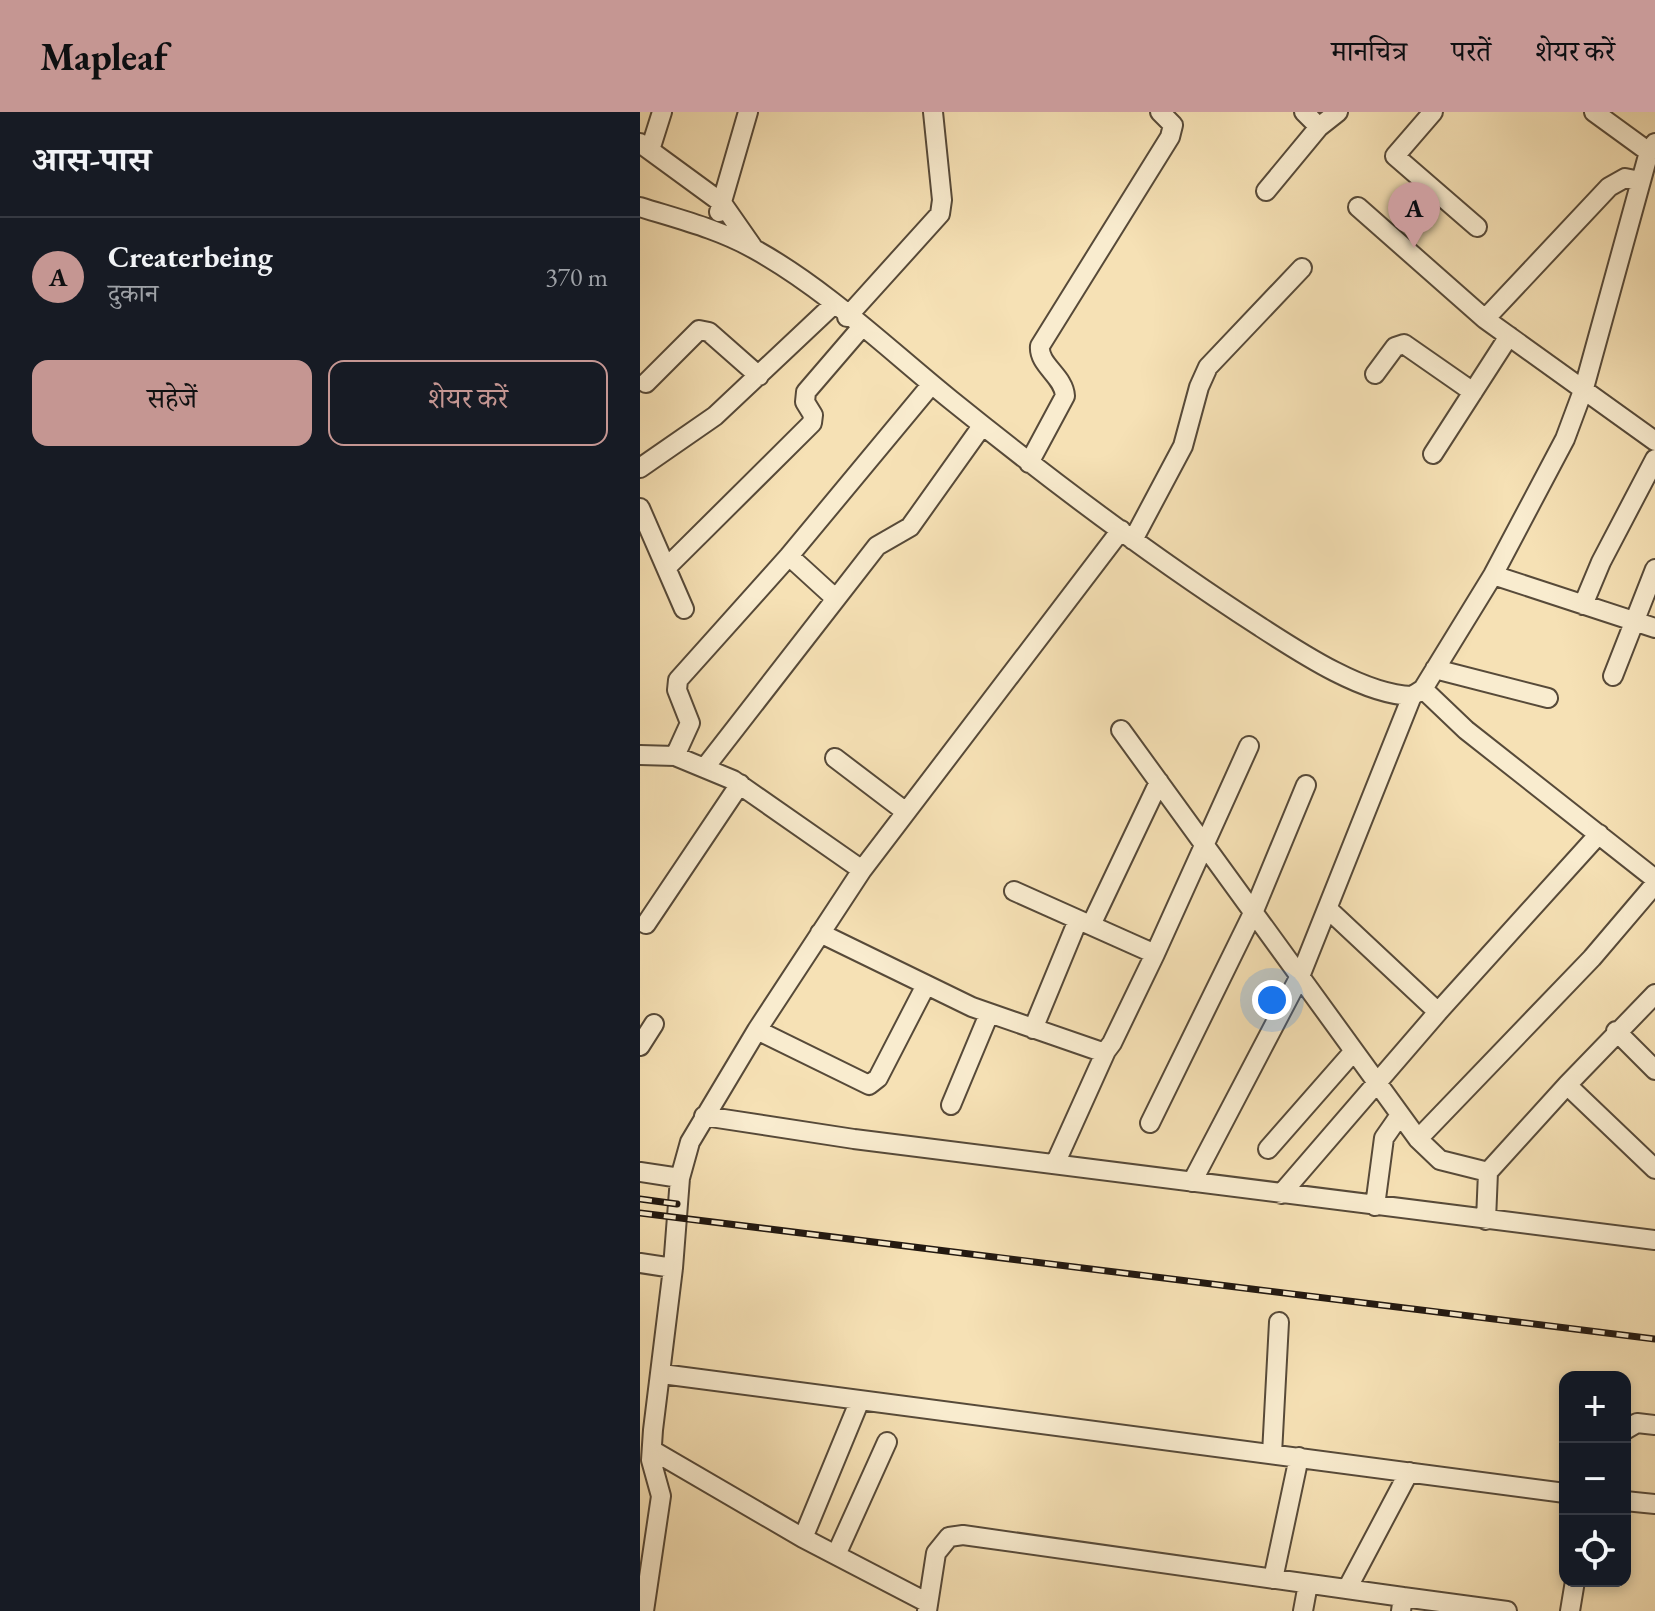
<!DOCTYPE html>
<html lang="hi">
<head>
<meta charset="utf-8">
<style>
	:root { --surface:#171b24; --page:#242831; --text:#f1f3f6; --muted:#9ea1a6; --line:#363941; --accent:#c59692 }
	body { margin:0; font-family:"EB Garamond","Noto Serif Devanagari",serif; background:var(--page); color:var(--text) }
	.controls { position:absolute; right:24px; bottom:24px; display:grid; overflow:hidden; border-radius:16px; box-shadow:0 4px 12px #0003 }
	.controls button { width:72px; height:72px; display:grid; place-items:center; padding:0; border:0; border-bottom:2px solid var(--line); background:var(--surface); color:var(--text); font:40px sans-serif }
	.you { position:absolute; left:632px; top:888px; width:28px; height:28px; margin:-20px; border:6px solid #fff; border-radius:50%; background:#1a73e8; box-shadow:0 0 0 12px #1a73e833 }
	.badge { display:grid; place-items:center; width:52px; height:52px; border-radius:50%; background:var(--accent); color:#111; font-size:26px; font-weight:700 }
	.pin { position:absolute; translate:-50% -66px; filter:drop-shadow(0 2px 4px #0008) }
	.pin::after { content:''; position:absolute; top:42px; width:28px; height:24px; background:inherit; clip-path:polygon(0 0,100% 0,50% 100%) }
	.list { margin:0; padding:0; list-style:none }
	h2 { display:flex; justify-content:space-between; align-items:center; height:104px; margin:0; padding:0 32px; font-size:34px }
	h2 small { font-size:26px; font-weight:400; color:var(--muted) }
	.list li { display:grid; grid-template-columns:52px 1fr auto; gap:24px; align-items:center; box-sizing:border-box; height:120px; padding:0 32px; border-top:2px solid var(--line) }
	.list b { display:block; font-size:30px; white-space:nowrap }
	.list p { margin:0; font-size:26px; white-space:nowrap; color:var(--muted) }
	.list em { font-size:26px; font-style:normal; color:var(--muted) }
	.actions { display:flex; gap:16px; padding:24px 32px }
	.actions a { flex:1; padding:18px 0; border:2px solid var(--accent); border-radius:16px; text-align:center; font-size:28px; color:var(--accent) }
	.actions .main { background:var(--accent); color:#111 }
	.icon { flex:none; width:44px; height:44px; fill:none; stroke:currentColor; stroke-width:2; stroke-linecap:round; stroke-linejoin:round }
	.map { position:relative; flex:none; width:1015px; height:1499px; overflow:hidden }
	header { display:flex; align-items:center; gap:48px; box-sizing:border-box; height:112px; padding:0 40px; background:var(--accent); color:#111 }
	header strong { font-size:38px }
	nav { display:flex; gap:44px; margin-inline-start:auto; font-size:28px }
	main { display:flex }
	aside { flex:1; background:var(--surface) }
	.map>svg:first-child { display:block }
	.lines { fill:none; stroke-linecap:round; stroke-linejoin:round }
	.minor-casing { stroke:#574a39; stroke-width:22 }
	.minor { stroke:#f9eccf; stroke-width:18 }
	.rail-casing { stroke:#221810; stroke-width:7 }
	.rail { stroke:#f9eccf; stroke-width:4; stroke-dasharray:12; stroke-linecap:butt }
</style>
</head>
<body>
<header>
<strong>Mapleaf</strong>
<nav><a>मानचित्र</a><a>परतें</a><a>शेयर करें</a></nav>
</header>
<main>
<aside>
<h2>आस-पास<small></small></h2>
<ul class="list">
<li><span class="badge">A</span><div><b>Createrbeing</b><p>दुकान</p></div><em>370 m</em></li>
</ul>
<div class="actions"><a class="main">सहेजें</a><a>शेयर करें</a></div>
</aside>
<div class="map">
<svg width="1015" height="1499" viewBox="0 0 1015 1499">
	<rect width="100%" height="100%" fill="#f6e1b5"/>
	<filter id="stains"><feTurbulence type="fractalNoise" baseFrequency=".0025" numOctaves="4"/><feColorMatrix values="0 0 0 0 .2 0 0 0 0 .09 0 0 0 0 .02 0 0 0 .5 -.17"/></filter>
	<radialGradient id="worn" r=".72"><stop offset=".6" stop-color="#630" stop-opacity="0"/><stop offset="1" stop-color="#630" stop-opacity=".3"/></radialGradient>
	<g class="lines">
		<defs>
			<path id="minor" d="M793 0 755 44 837 115
				M954 0 1009 40
				M679 15 698 0
				M0 31 82 91 112 134
				M10 38 22 0
				M626 79 679 15 664 0
				M0 95C38 107 79 117 114 137 185 176 248 237 311 288 410 368 512 445 619 514 659 540 724 583 772 584L783 577 853 463 925 327 944 276 1009 40 1015 31
				M718 95 845 207 1015 329
				M79 100 108 0
				M207 205 300 102 302 88 293 0
				M845 207 969 75 985 66 1000 69
				M735 262 755 235 764 232 833 280
				M6 271 59 218 69 220 119 264
				M793 342 869 224
				M389 351 425 284C424 264 398 253 400 234L530 25 533 13 520 0
				M0 356 75 304 193 193
				M0 396 44 497
				M493 428 543 334 559 275 568 255 662 156
				M149 444 195 486
				M27 455 172 311 173 303 165 290 166 280 221 216
				M853 463 1015 516
				M943 493 961 450 1015 347
				M795 557 908 586
				M973 564 1015 457
				M783 577 826 618 1015 767
				M481 618 778 1027 800 1048 848 1060 846 1108
				M0 643 35 644 93 668 222 758
				M35 644 50 611 37 578 38 568 149 444 291 273
				M195 646 266 700
				M66 654 237 434 270 415 342 314
				M374 779 515 842 609 634
				M689 798 798 900
				M6 812 100 672
				M451 813 519 670
				M180 821 332 895 459 939H466L472 931 515 842
				M393 917 438 808
				M117 918 229 973 238 966 286 873
				M976 919 1015 958
				M0 934 14 912
				M927 973 1015 882
				M311 993 349 902
				M64 1004 214 1027 1015 1128
				M510 1011 613 801 666 673
				M778 1027 952 846 1015 772
				M628 1037 714 939
				M415 1052 466 939
				M0 1060 40 1066
				M848 1060 927 973 1015 1057
				M552 1070 661 862 772 584
				M641 1082 798 900 959 722
				M735 1094 744 1026 760 1003
				M0 1151 33 1156
				M22 1262 925 1381
				M985 1318 997 1311 1015 1313
				M12 1338 163 1426 288 1491
				M632 1342 639 1210
				M985 1389 1015 1392
				M163 1426 220 1288
				M196 1443 247 1330
				M633 1467 659 1345
				M707 1477 769 1360
				M763 1485 867 1499
				M4 1499 21 1384 11 1348 13 1318 33 1156 40 1066 50 1030 117 918 222 758 481 418
				M287 1499 296 1441 309 1425 323 1423 763 1485 761 1499
				M663 1499 668 1472
				M930 1499 935 1469"/>
		</defs>
		<use href="#minor" class="minor-casing"/>
		<use href="#minor" class="minor"/>
		<defs>
			<path id="rail" d="M0 1087 37 1092
				M0 1101 1015 1227"/>
		</defs>
		<use href="#rail" class="rail-casing"/>
		<use href="#rail" class="rail"/>
	</g>
	<rect width="100%" height="100%" filter="url(#stains)"/>
	<rect width="100%" height="100%" fill="url(#worn)"/>
</svg>
<div class="controls">
<button>+</button>
<button>−</button>
<button><svg class="icon" aria-label="locate" viewBox="0 0 24 24"><circle cx="12" cy="12" r="6"/><path d="M12 2v4M12 18v4M2 12h4M18 12h4"/></svg></button>
</div>
<div class="you"></div>
<div class="pin badge" style="left:774px;top:136px">A</div>
</div>
</main>
</body>
</html>
